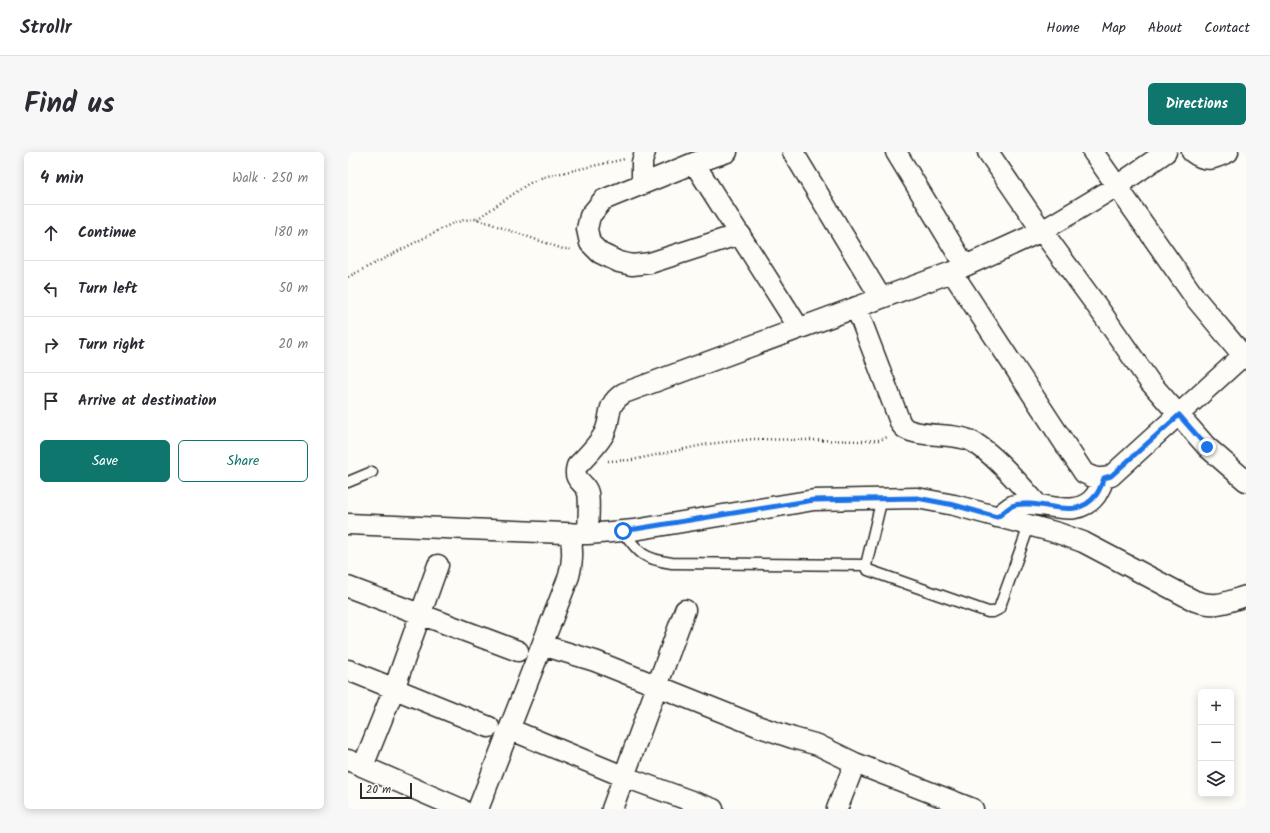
<!DOCTYPE html>
<html lang="en">
<head>
<meta charset="utf-8">
<style>
	:root { --surface:#fff; --page:#f7f7f7; --text:#2b2b33; --muted:#7c7c81; --line:#e1e1e2; --accent:#0f766e }
	body { margin:0; font-family:Kalam,sans-serif; background:var(--page); color:var(--text) }
	.controls { position:absolute; right:12px; bottom:12px; display:grid; overflow:hidden; border-radius:6px; box-shadow:0 2px 10px #0003 }
	.controls button { width:36px; height:36px; display:grid; place-items:center; padding:0; border:0; border-bottom:1px solid var(--line); background:var(--surface); color:var(--text); font:20px sans-serif }
	.scale { position:absolute; left:12px; bottom:10px; width:52px; box-sizing:border-box; padding-left:4px; border:2px solid #2b2b2b; border-top:0; font-size:11px; line-height:14px; white-space:nowrap; color:#2b2b2b; -webkit-text-stroke:3px #fdfcf7; paint-order:stroke }
	.stop { position:absolute; width:12px; height:12px; margin:-9px; border:3px solid #1a73e8; border-radius:50%; background:#fff }
	.stop.end { background:#1a73e8; border-color:#fff; box-shadow:0 1px 4px #0008 }
	.list { margin:0; padding:0; list-style:none }
	h2 { display:flex; justify-content:space-between; align-items:center; height:52px; margin:0; padding:0 16px; font-size:17px }
	h2 small { font-size:13px; font-weight:400; color:var(--muted) }
	.list li { display:grid; grid-template-columns:26px 1fr auto; gap:12px; align-items:center; box-sizing:border-box; height:56px; padding:0 16px; border-top:1px solid var(--line) }
	.list b { display:block; font-size:15px; white-space:nowrap }
	.list em { font-size:13px; font-style:normal; color:var(--muted) }
	.actions { display:flex; gap:8px; padding:12px 16px }
	.actions a { flex:1; padding:9px 0; border:1px solid var(--accent); border-radius:6px; text-align:center; font-size:14px; color:var(--accent) }
	.actions .main { background:var(--accent); color:#fff }
	.icon { flex:none; width:22px; height:22px; fill:none; stroke:currentColor; stroke-width:2; stroke-linecap:round; stroke-linejoin:round }
	.map { position:relative; flex:none; width:898px; height:657px; overflow:hidden; border-radius:6px }
	header { display:flex; align-items:center; gap:24px; box-sizing:border-box; height:56px; padding:0 20px; background:var(--surface); border-bottom:1px solid var(--line) }
	header strong { font-size:19px }
	nav { display:flex; gap:22px; margin-inline-start:auto; font-size:14px }
	.intro { display:flex; align-items:center; justify-content:space-between; box-sizing:border-box; height:96px; padding:0 24px }
	h1 { margin:0; font-size:28px }
	.button { padding:10px 18px; border-radius:6px; background:var(--accent); color:#fff; font-size:14px; font-weight:700 }
	main { display:flex; gap:24px; padding:0 24px }
	aside { flex:1; background:var(--surface); border-radius:6px; box-shadow:0 2px 10px #0003 }
	.map>svg:first-child { display:block }
	.lines { fill:none; stroke-linecap:round; stroke-linejoin:round }
	.service-casing { stroke:#2b2b2b; stroke-width:13 }
	.minor-casing { stroke:#2b2b2b; stroke-width:23 }
	.path { stroke:#2b2b2b; stroke-width:2.5; stroke-dasharray:1 3; stroke-linecap:butt }
	.service { stroke:#fdfcf7; stroke-width:10 }
	.minor { stroke:#fdfcf7; stroke-width:20 }
	.route { stroke:#1a73e8; stroke-width:5 }
</style>
</head>
<body>
<header>
<strong>Strollr</strong>
<nav><a>Home</a><a>Map</a><a>About</a><a>Contact</a></nav>
</header>
<div class="intro"><h1>Find us</h1><a class="button">Directions</a></div>
<main>
<aside>
<h2>4 min<small>Walk · 250 m</small></h2>
<ul class="list">
<li><svg class="icon" aria-label="ahead" viewBox="0 0 24 24"><path d="M12 20V5M6 11l6-6 6 6"/></svg><div><b>Continue</b></div><em>180 m</em></li>
<li><svg class="icon" aria-label="left" viewBox="0 0 24 24"><path d="M17 20v-9H6M10 6l-5 5 5 5"/></svg><div><b>Turn left</b></div><em>50 m</em></li>
<li><svg class="icon" aria-label="right" viewBox="0 0 24 24"><path d="M7 20v-9h11M14 6l5 5-5 5"/></svg><div><b>Turn right</b></div><em>20 m</em></li>
<li><svg class="icon" aria-label="arrive" viewBox="0 0 24 24"><path d="M6 21V4h12l-3 4 3 4H6"/></svg><div><b>Arrive at destination</b></div></li>
</ul>
<div class="actions"><a class="main">Save</a><a>Share</a></div>
</aside>
<div class="map">
<svg width="898" height="657" viewBox="0 0 898 657">
	<rect width="100%" height="100%" fill="#fdfcf7"/>
	<filter id="ink" filterUnits="userSpaceOnUse"><feTurbulence type="fractalNoise" baseFrequency=".025" numOctaves="2"/><feDisplacementMap in="SourceGraphic" scale="8" xChannelSelector="R" yChannelSelector="G"/><feConvolveMatrix kernelMatrix="1 2 1 2 8 2 1 2 1" color-interpolation-filters="sRGB"/></filter>
	<g filter="url(#ink)">
		<g class="lines">
			<defs>
				<path id="service" d="M0 330 24 320
					M534 346 518 413 520 418 640 460H645L651 457 681 374
					M275 379C291 402 296 407 324 411L518 413"/>
				<path id="minor" d="M379 0 346 11 255 48 242 64 239 77 242 91 252 101 271 110 284 113 302 111 392 82
					M445 0 533 146
					M548 0 617 114
					M640 0 694 79 751 157 801 229 859 295 898 329
					M745 0 848 147 898 207
					M844 0C858 11 866 7 880 0
					M346 11 451 176
					M294 32V10L297 0
					M604 120 736 321C746 326 752 328 763 324L898 201
					M508 155 552 270C553 272 555 275 558 277 573 285 601 281 618 287 639 293 674 335 690 353
					M649 365C654 362 659 357 664 354 669 351 677 352 682 352 705 353 731 366 748 343 751 338 754 332 756 326
					M0 372 240 382 286 378 466 348 569 346 606 353 710 381 735 390 847 449C869 456 878 450 898 444
					M240 382C240 371 242 351 240 341 237 329 224 330 229 314 239 304 249 294 256 282 265 264 256 254 276 241L604 120 694 79 769 34 818 0
					M0 435 170 499
					M194 493 247 509 412 575 445 586 470 593 507 611
					M0 518 141 575
					M161 577 277 625 365 657
					M0 608 113 657
					M15 614 46 537 90 413
					M130 657 221 424C225 408 225 397 222 381
					M264 657 337 458
					M489 657 507 611 625 657"/>
			</defs>
			<use href="#service" class="service-casing"/>
			<use href="#minor" class="minor-casing"/>
			<path class="path" d="M129 67 180 32 195 25 277 7
				M0 125 105 71 116 68 129 67 215 97H225
				M260 309 284 308 360 292 405 287 516 289 531 288 540 285"/>
			<use href="#service" class="service"/>
			<use href="#minor" class="minor"/>
		</g>
	</g>
	<g class="lines" filter="url(#ink)">
		<path class="route" d="M275 379 466 348 569 346 606 353 649 365C654 362 659 357 664 354 669 351 677 352 682 352 705 353 731 366 748 343 752 338 754 331 756 326L763 324 831 263 859 295"/>
	</g>
</svg>
<div class="controls">
<button>+</button>
<button>−</button>
<button><svg class="icon" aria-label="layers" viewBox="0 0 24 24"><path d="M12 4l9 5-9 5-9-5zM3 14l9 5 9-5"/></svg></button>
</div>
<div class="scale">20 m</div>
<div class="stop" style="left:275px;top:379px"></div>
<div class="stop end" style="left:859px;top:295px"></div>
</div>
</main>
</body>
</html>
